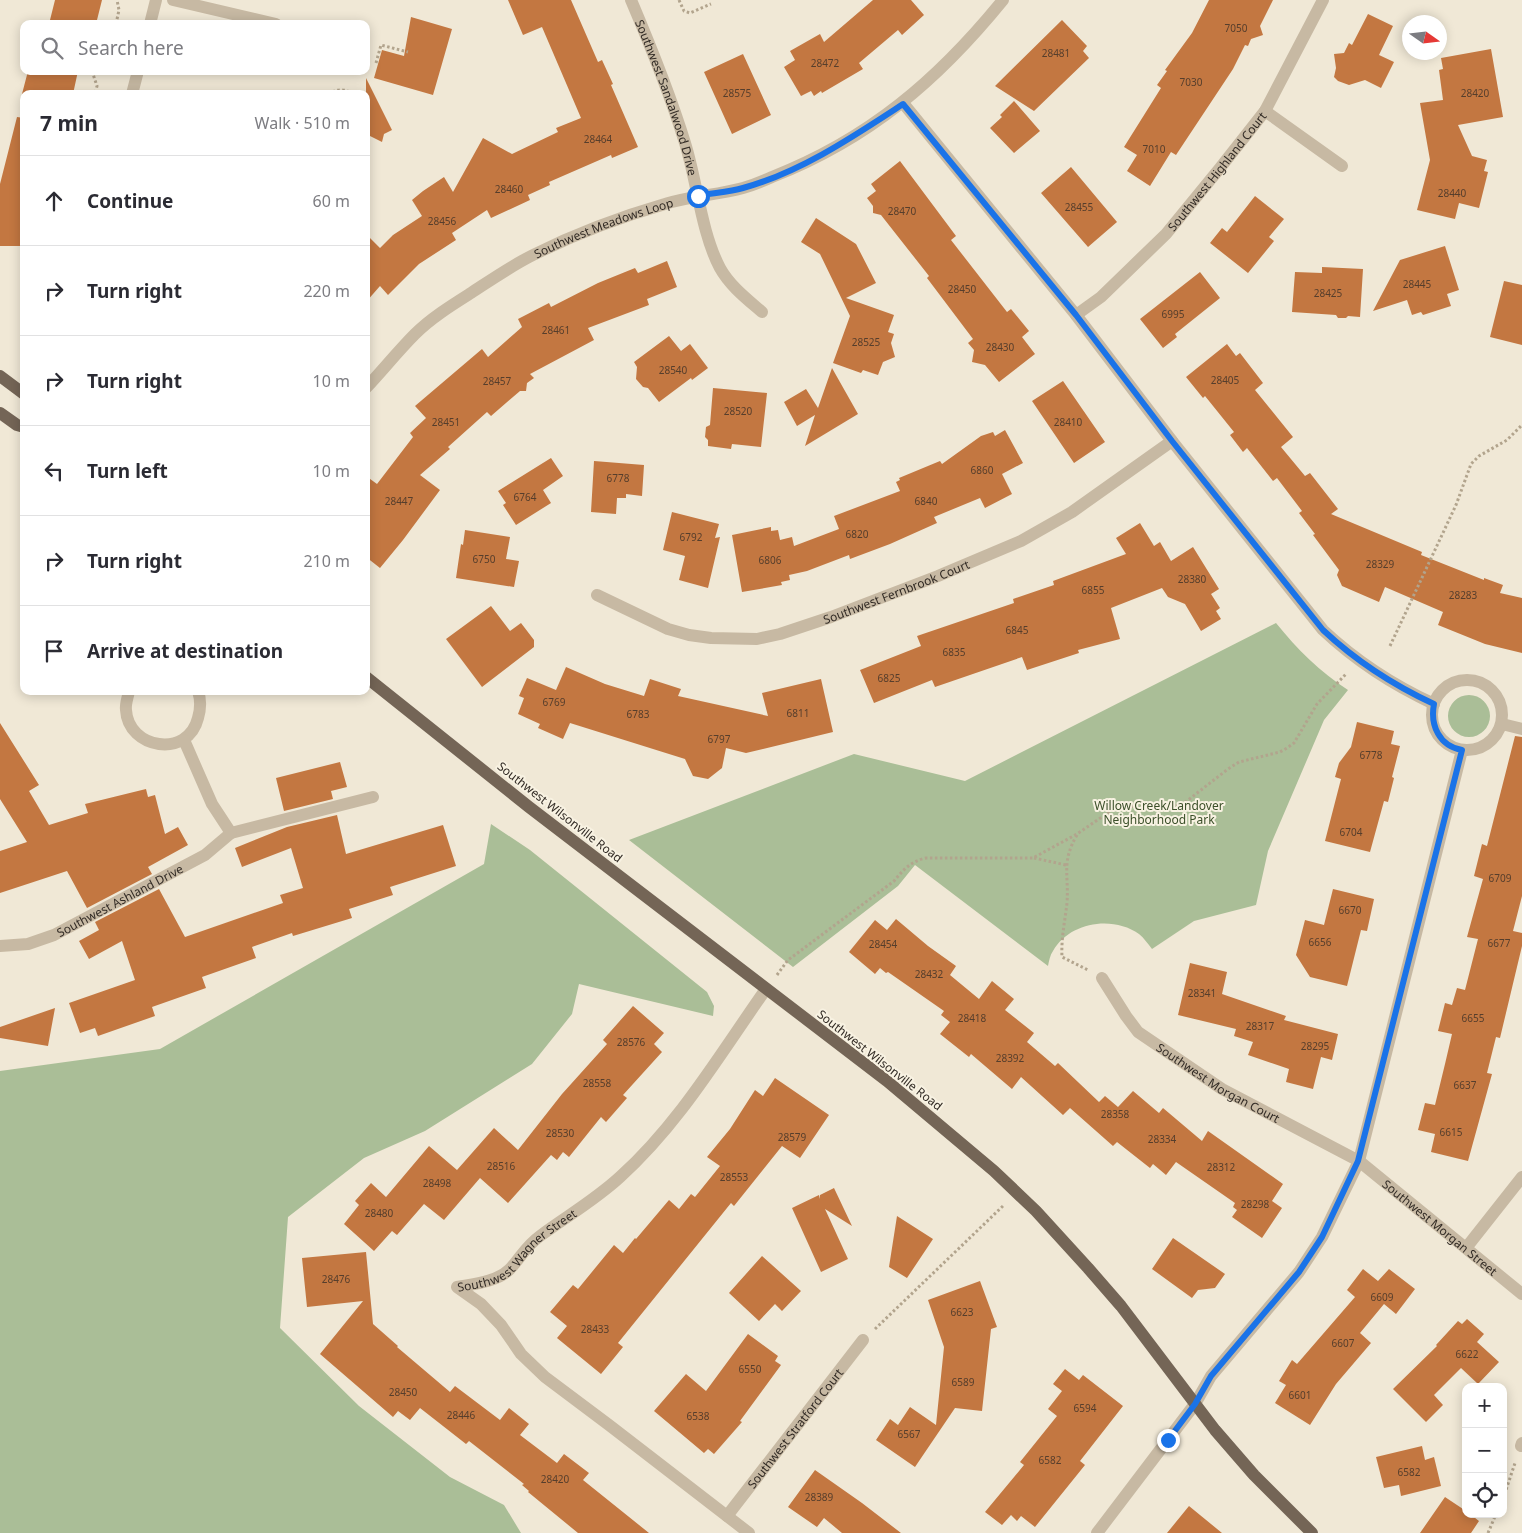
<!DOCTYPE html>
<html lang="en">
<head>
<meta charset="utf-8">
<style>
	:root { --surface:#fff; --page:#f7f7f7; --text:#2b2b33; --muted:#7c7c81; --line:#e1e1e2 }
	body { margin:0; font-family:"Noto Sans",sans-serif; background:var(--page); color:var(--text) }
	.controls { position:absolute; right:15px; bottom:15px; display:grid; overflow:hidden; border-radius:10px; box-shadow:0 2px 12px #0003 }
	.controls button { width:45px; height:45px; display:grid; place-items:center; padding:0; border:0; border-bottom:1px solid var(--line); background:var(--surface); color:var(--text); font:25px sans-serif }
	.compass { position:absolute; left:1402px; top:15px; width:45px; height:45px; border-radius:50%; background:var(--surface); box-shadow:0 2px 12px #0003; rotate:104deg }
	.stop { position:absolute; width:15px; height:15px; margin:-11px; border:4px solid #1a73e8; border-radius:50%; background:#fff }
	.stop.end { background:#1a73e8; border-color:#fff; box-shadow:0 1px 5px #0008 }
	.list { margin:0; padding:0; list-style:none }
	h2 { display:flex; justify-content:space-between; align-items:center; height:65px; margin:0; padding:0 20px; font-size:21px }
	h2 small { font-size:16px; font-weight:400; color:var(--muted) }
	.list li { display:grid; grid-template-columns:32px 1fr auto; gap:15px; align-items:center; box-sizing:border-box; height:90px; padding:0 20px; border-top:1px solid var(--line) }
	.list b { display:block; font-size:19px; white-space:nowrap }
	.list em { font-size:16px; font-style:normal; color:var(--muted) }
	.icon { flex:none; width:28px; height:28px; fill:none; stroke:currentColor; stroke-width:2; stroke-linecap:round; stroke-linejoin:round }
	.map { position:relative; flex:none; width:1522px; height:1533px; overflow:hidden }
	.search { position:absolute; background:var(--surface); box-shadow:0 2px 12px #0003; left:20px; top:20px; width:350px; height:55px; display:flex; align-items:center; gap:12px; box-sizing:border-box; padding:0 18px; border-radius:10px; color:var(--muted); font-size:19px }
	.panel { position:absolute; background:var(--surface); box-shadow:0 2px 12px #0003; left:20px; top:90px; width:350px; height:605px; border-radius:10px }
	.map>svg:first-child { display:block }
	.green { fill:#aabe97 }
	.building { fill:#c37741 }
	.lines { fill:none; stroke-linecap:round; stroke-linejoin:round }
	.path { stroke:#b2a48d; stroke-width:3; stroke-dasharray:2.5 2.5; stroke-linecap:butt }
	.lane { stroke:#c7b9a3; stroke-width:12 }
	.street { stroke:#c7b9a3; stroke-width:12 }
	.primary { stroke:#746556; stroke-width:12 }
	.route { stroke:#1a73e8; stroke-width:6 }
	.labels { text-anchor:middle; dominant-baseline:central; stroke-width:4; stroke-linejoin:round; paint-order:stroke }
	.number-label { font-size:10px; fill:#563e2c }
	.street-label { font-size:12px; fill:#322b25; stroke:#f8f2e2 }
	.park-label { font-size:12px; fill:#3b4f29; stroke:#f8f2e2 }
</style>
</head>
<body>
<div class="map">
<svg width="1522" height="1533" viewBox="0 0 1522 1533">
	<rect width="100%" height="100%" fill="#f0e8d6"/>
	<path class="green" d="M1276 623C1297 649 1320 672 1348 690L1324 720 1268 851 1256 905 1194 921 1152 949C1148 944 1144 938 1139 934 1113 915 1069 922 1053 951 1050 955 1049 961 1048 966L915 865 898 886 793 967 629 840 854 754 965 781Z
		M1448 716a21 21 0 1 1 42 0a21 21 0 1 1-42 0Z
		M491 824 530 850 707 992 714 1006 713 1016 579 984 572 1014 532 1064 425 1131 364 1158 288 1217 280 1328 359 1406 450 1477 504 1505 521 1533H0V1071L160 1049 484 864Z"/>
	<path class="building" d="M55 0H102L96 24H49Z
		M508 0H571L598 62 602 60 613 84 611 85 638 147 612 158 611 155 549 182 550 185 528 195 530 200 491 218 487 210 452 233 456 240 419 264 388 295 380 286 366 302V234L380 248 393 235 422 216 412 200 423 191 444 177 453 192 483 138 512 154 558 132 556 128 581 118 542 27 523 35Z
		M873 0H911L924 15 902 35 898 30 859 63 863 69 822 93 821 91 814 96 811 91 801 96 784 67 795 60 790 51 820 34 824 42Z
		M1209 0H1273L1260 26 1263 35 1251 39 1248 46 1245 45 1233 69 1176 155 1171 152 1150 186 1127 171 1137 155 1124 147 1161 88 1157 85 1167 71 1165 70 1192 33Z
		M1368 14 1393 26 1379 55 1394 62 1381 88 1365 80 1349 85 1338 81 1334 77 1336 68 1334 54 1344 53 1349 43 1352 45Z
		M411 17 452 29 433 95 374 78 382 50 404 56Z
		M1062 20 1087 46 1083 51 1089 58 1034 111 995 86Z
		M1491 49 1503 117 1458 125 1472 156 1487 160 1484 171 1488 172 1479 208 1459 203 1455 219 1417 210 1430 160 1420 103 1443 100 1439 70 1443 69 1441 58Z
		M743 54 771 115 732 134 704 72Z
		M28 71H78L73 94H22Z
		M366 78 392 130 384 134 382 142 366 134Z
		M1014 101 1040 131 1014 153 990 128 1002 117 1000 115Z
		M17 117 24 118V246H0V184Z
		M900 161 956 236 951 240 1007 312 1011 309 1029 331 1022 337 1035 354 999 382 985 365 972 362 974 350 968 343 973 339 927 278 929 276 881 215 873 213V206L867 198 876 191 871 184Z
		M1071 167 1117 222 1088 247 1041 193Z
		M1255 196 1284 219 1269 237 1274 241 1248 273 1210 243 1222 228 1227 232Z
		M816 218 856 244 876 283 846 298 894 315 888 332 894 334 891 343 895 357 883 362 878 375 863 370 861 373 833 363 850 316 820 254 801 242Z
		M1445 246 1459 290 1447 294 1451 306 1423 315 1421 312 1412 315 1407 300 1373 311 1400 260Z
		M667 261 677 287 647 299 649 305 588 328 594 340 530 374 534 378 527 383 526 391H520L491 416 487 412 448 447 450 449 420 475 440 490 403 540 380 568 366 557V476L377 484 413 437 410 433 426 418 415 406 482 349 488 357 522 327 518 319 549 303 551 307 598 283 635 268 638 273Z
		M1322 267 1363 269 1360 317 1348 316 1346 318H1338L1336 315 1292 312 1295 272 1322 273Z
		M1200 272 1220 298 1175 334 1177 337 1163 348 1140 319Z
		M1504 281 1522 285V345L1490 337Z
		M669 336 681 351 690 344 708 368 692 380 691 378 659 402 648 388 643 387 636 379 637 367 634 362Z
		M1227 344 1236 356 1240 353 1263 383 1255 390 1293 437 1281 447 1305 476 1310 473 1338 509 1331 514 1422 552 1421 555 1484 580V578L1503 585 1500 593 1522 598V653L1485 644 1438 625 1443 612 1385 587 1379 602 1342 586 1337 575 1339 570 1313 535 1315 534 1299 513 1302 511 1277 478 1273 481 1247 448 1243 452 1230 435 1234 432 1205 396 1203 398 1186 377Z
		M832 368 858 414 805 446 815 415 797 426 784 402 806 389 818 408Z
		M1063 381 1105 442 1074 463 1032 401Z
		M713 388 767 393 761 447 732 444 731 449 708 446V440L705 437 706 427 710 425Z
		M1005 430 1023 463 1002 474 1012 494 985 508 980 498 934 517 937 523 890 544 850 559 849 555 807 571 789 575 790 580 781 582 782 585 742 592 732 535 771 527V531L778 530 780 540 792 537 794 546 839 529 834 516 900 491 896 482 900 480 899 478 940 461 942 464 981 436 993 432 995 436Z
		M551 458 563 476 543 490 551 503 516 525 503 505 506 503 498 491Z
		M594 461 644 465 642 496 626 494V498H617L616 514 591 512Z
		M672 512 719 524 715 538 720 537 708 588 679 580 685 556 663 550Z
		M1140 523 1154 546 1160 542 1171 561 1193 547 1219 589 1211 594 1220 608 1216 611 1221 619 1201 631 1185 604 1168 597 1162 588 1111 608 1120 639 1078 650 1079 653 1027 670 1022 657 935 687 932 680 874 703 860 670 921 646 917 636 1014 603 1013 599 1054 585 1053 581 1126 554 1116 538Z
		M465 530 510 537 506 559 519 561 514 587 456 578 461 544 463 545Z
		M491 606 510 631 521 623 534 640V647L482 687 446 639Z
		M566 667 605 684 644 696 650 679 681 689 678 696 768 716 762 693 821 679 833 732 746 753 726 748 722 768 708 779 693 776 685 759 570 723 563 739 538 728 540 724 518 714 524 698 519 696 527 678 556 690Z
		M1357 722 1394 731 1391 744 1400 746 1392 777 1394 778 1388 802 1384 801 1370 852 1325 841 1341 779 1335 777 1339 763 1351 747Z
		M0 723 39 785 29 791 49 825 88 813 85 804 146 789 148 797 155 795 165 834 178 827 188 845 148 867 152 874 87 908 67 871 0 893V851L27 842 0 799Z
		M1515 736 1522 737V896L1513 931 1522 933V946L1500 1038 1496 1037 1487 1073 1492 1074 1468 1161 1431 1152 1435 1134 1418 1130 1425 1103 1435 1105 1445 1064 1452 1034 1438 1031 1445 1003 1452 1005 1457 988 1465 990 1478 939 1467 937 1483 879 1474 876 1482 844 1487 846Z
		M340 762 347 787 331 791 333 799 284 811 276 778Z
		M337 815 346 854 443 825 456 866 390 887 393 895 349 909 352 918 293 936 292 933 252 947 256 958 202 977 206 988 152 1007 155 1016 98 1036 95 1028 80 1033 69 1003 135 980 122 941 89 959 79 941 99 930 95 922 159 889 185 937 283 903 280 895 303 888 291 848 242 867 235 848 287 827Z
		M1333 889 1374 899 1367 931 1361 930 1347 986 1310 977 1296 955 1305 920 1324 925Z
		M896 919 928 946 956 966 950 975 979 999 992 981 1014 999 1005 1010 1034 1033 1027 1042 1055 1066 1058 1063 1099 1102 1105 1096 1118 1107 1133 1091 1159 1113 1163 1108 1202 1141 1208 1131 1283 1184 1272 1201 1282 1208 1262 1238 1232 1217 1237 1210 1233 1207 1235 1203 1176 1162 1166 1175 1153 1164 1150 1168 1117 1142 1113 1146 1070 1108 1063 1115 1021 1077 1012 1089 971 1054 969 1057 940 1034 950 1022 941 1015 944 1011 888 972 886 973 880 968 875 974 849 952 875 920 887 930Z
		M1190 963 1227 972 1222 994 1286 1016 1284 1020 1338 1034 1332 1060 1321 1057 1313 1089 1286 1082 1289 1069 1248 1055 1253 1042 1234 1036 1236 1029 1178 1015Z
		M633 1006 664 1033 654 1044 662 1052 623 1095 627 1098 606 1122 601 1117 569 1157 563 1152 557 1160 551 1155 508 1203 480 1178 444 1220 424 1204 397 1235 392 1231 374 1251 344 1224 359 1205 355 1201 371 1183 386 1197 429 1146 457 1170 494 1128 518 1150 562 1094 607 1044 603 1040Z
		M55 1008 48 1046 0 1038V1027Z
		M775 1078 829 1115 800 1158 782 1146 734 1206 731 1203 618 1343 623 1347 601 1374 557 1338 567 1326 550 1312 573 1285 578 1289 614 1245 623 1253 635 1238 636 1239 669 1200 679 1209 691 1194 695 1197 720 1166 707 1157 730 1129 755 1090 763 1096Z
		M834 1188 852 1226 825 1209 848 1259 821 1272 792 1208 819 1195 820 1199V1195Z
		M897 1216 933 1239 907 1278 889 1267Z
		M1173 1238 1225 1274 1215 1288 1198 1290 1192 1298 1152 1269Z
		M366 1252 373 1324 398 1346 397 1347 450 1392 455 1386 500 1420 509 1408 529 1424 520 1435 557 1463 564 1454 589 1473 583 1480 649 1533H578L528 1492 529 1491 522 1485 524 1484 469 1441 466 1444 420 1408 410 1420 398 1411 393 1417 320 1354 363 1301 307 1307 302 1258Z
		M762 1256 801 1291 782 1311 775 1304 759 1321 729 1293Z
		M1363 1269 1378 1281 1389 1269 1415 1289 1396 1314 1384 1304 1360 1333 1371 1343 1336 1384 1310 1425 1275 1403 1286 1385 1279 1381 1292 1360 1297 1364 1355 1297 1347 1290Z
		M980 1281 997 1327 991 1329 982 1411 955 1408 915 1467 876 1440 890 1419 898 1425 910 1407 936 1425 944 1347 928 1300Z
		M1467 1319 1484 1334 1477 1342 1499 1362 1478 1384 1461 1368 1434 1395 1443 1405 1426 1422 1393 1389 1437 1346 1436 1345 1458 1321 1462 1324Z
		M748 1334 778 1356 775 1361 781 1365 740 1421 742 1422 714 1454 708 1449 704 1453 654 1411 686 1374 706 1391Z
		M1065 1369 1079 1380 1083 1375 1123 1406 1080 1461 1085 1465 1035 1527 1021 1516 1017 1521 1011 1515 1002 1525 985 1512 1024 1465 1020 1462 1057 1416 1048 1409 1062 1391 1053 1384Z
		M1422 1446 1425 1460 1434 1457 1441 1486 1401 1496 1399 1485 1384 1488 1376 1457Z
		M815 1470 862 1503 901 1533H842L824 1518 817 1527 788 1507Z
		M1445 1497 1466 1511V1514H1470L1479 1521 1471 1533H1420Z
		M1189 1506 1222 1533H1167Z"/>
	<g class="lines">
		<path class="path" d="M679 0 684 11 690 13 711 4
			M116 24 119 10 117 0
			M376 63 381 45 408 52
			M92 71 97 86 95 94
			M328 94C337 89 344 88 353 94
			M1390 646 1456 505 1471 464 1479 456 1507 440 1522 425
			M1077 835C1061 862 1069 875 1067 903 1065 921 1061 938 1062 957L1088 970
			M1034 858 1066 865
			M777 975 788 960 894 881C903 870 911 861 926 858H1033L1077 834 1115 808 1136 806H1174L1183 804 1228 769 1239 762 1280 752 1287 748 1294 743 1317 704 1346 674
			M875 1329 1004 1205
			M1503 1499 1515 1463
			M1488 1533 1496 1514"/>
		<path class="lane" d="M1466 1248 1522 1177"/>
		<g class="street">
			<path d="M173 0 276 24"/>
			<path id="s1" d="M631 0C651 47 670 94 685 143 697 181 701 232 720 268 730 286 747 299 762 312"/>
			<path d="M150 24 156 0"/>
			<path d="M132 94 138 71"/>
			<path d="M903 103 1076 315 1172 441 1323 630C1356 661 1393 685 1434 704"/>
			<path d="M1265 111 1342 166"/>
			<path id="s2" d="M1076 315 1101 297 1166 234 1220 168 1265 111 1323 0"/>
			<path id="s3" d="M366 388C383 370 398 351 415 334 431 318 452 305 471 293 491 280 511 266 533 255 575 234 620 217 665 204 690 196 718 195 743 188 753 185 763 181 772 177 869 139 938 80 1003 0"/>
			<path id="s4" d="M597 595 668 629 689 635 711 638 757 639 780 634 831 617 938 576 1021 541 1072 512 1172 441"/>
			<circle cx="1467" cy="715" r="35"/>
			<path d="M129 691C128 697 125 704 126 710 128 749 188 759 198 718 201 708 201 700 198 691"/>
			<path d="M1502 724 1522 729"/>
			<path d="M231 833 373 797"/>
			<path id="s5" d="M0 946 28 944 54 935 205 855 231 833 212 804 184 740"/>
			<path id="s6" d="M1102 978 1126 1016 1138 1032 1222 1089 1359 1161 1522 1294"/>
			<path d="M1521 1446 1522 1443"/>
			<path id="s7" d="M727 1516 863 1340"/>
			<path id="s8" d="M749 1533 609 1425 545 1377 521 1354 501 1325 481 1304 457 1287C473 1284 497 1282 510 1269 522 1256 525 1247 540 1236 567 1216 595 1200 620 1177 679 1124 720 1054 766 989"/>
			<path d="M1097 1533 1195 1404 1211 1376 1299 1272 1322 1237 1359 1161 1462 750"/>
		</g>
		<path class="primary" d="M0 376 24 394
			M0 413 17 425 24 427
			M366 677 529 807 887 1081 994 1171 1036 1211 1088 1268 1121 1306 1215 1430 1254 1475 1312 1533"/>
	</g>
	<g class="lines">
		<path class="route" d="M698 196C713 193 729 192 743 188 801 172 854 136 903 104L1076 315 1172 441 1323 630C1356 661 1393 685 1434 704 1430 725 1439 746 1462 750L1358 1161 1322 1237 1299 1272 1211 1376 1195 1404 1168 1440"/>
	</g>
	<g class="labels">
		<g class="number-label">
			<text x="1236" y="28">7050</text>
			<text x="1056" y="53">28481</text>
			<text x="825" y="63">28472</text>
			<text x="1191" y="82">7030</text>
			<text x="737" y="93">28575</text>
			<text x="1475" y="93">28420</text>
			<text x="598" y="139">28464</text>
			<text x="1154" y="149">7010</text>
			<text x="509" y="189">28460</text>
			<text x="1452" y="193">28440</text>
			<text x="1079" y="207">28455</text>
			<text x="902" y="211">28470</text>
			<text x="442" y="221">28456</text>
			<text x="1417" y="284">28445</text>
			<text x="962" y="289">28450</text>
			<text x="1328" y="293">28425</text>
			<text x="1173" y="314">6995</text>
			<text x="556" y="330">28461</text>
			<text x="866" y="342">28525</text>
			<text x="1000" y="347">28430</text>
			<text x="673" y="370">28540</text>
			<text x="1225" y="380">28405</text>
			<text x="497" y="381">28457</text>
			<text x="738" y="411">28520</text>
			<text x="446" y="422">28451</text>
			<text x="1068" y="422">28410</text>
			<text x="982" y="470">6860</text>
			<text x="618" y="478">6778</text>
			<text x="525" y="497">6764</text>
			<text x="399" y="501">28447</text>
			<text x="926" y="501">6840</text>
			<text x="857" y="534">6820</text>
			<text x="691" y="537">6792</text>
			<text x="484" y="559">6750</text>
			<text x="770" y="560">6806</text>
			<text x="1380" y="564">28329</text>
			<text x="1192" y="579">28380</text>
			<text x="1093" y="590">6855</text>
			<text x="1463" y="595">28283</text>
			<text x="1017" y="630">6845</text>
			<text x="954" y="652">6835</text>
			<text x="889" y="678">6825</text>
			<text x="554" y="702">6769</text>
			<text x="798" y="713">6811</text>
			<text x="638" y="714">6783</text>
			<text x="719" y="739">6797</text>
			<text x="1371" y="755">6778</text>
			<text x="1351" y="832">6704</text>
			<text x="1500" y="878">6709</text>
			<text x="1350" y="910">6670</text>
			<text x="1320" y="942">6656</text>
			<text x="1499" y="943">6677</text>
			<text x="883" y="944">28454</text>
			<text x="929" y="974">28432</text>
			<text x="1202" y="993">28341</text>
			<text x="972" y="1018">28418</text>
			<text x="1473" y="1018">6655</text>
			<text x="1260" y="1026">28317</text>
			<text x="631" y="1042">28576</text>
			<text x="1315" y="1046">28295</text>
			<text x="1010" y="1058">28392</text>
			<text x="597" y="1083">28558</text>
			<text x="1465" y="1085">6637</text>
			<text x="1115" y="1114">28358</text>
			<text x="1451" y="1132">6615</text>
			<text x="560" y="1133">28530</text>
			<text x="792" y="1137">28579</text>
			<text x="1162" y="1139">28334</text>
			<text x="501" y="1166">28516</text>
			<text x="1221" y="1167">28312</text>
			<text x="734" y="1177">28553</text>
			<text x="437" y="1183">28498</text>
			<text x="1255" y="1204">28298</text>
			<text x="379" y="1213">28480</text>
			<text x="336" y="1279">28476</text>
			<text x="1382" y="1297">6609</text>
			<text x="962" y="1312">6623</text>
			<text x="595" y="1329">28433</text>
			<text x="1343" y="1343">6607</text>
			<text x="1467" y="1354">6622</text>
			<text x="750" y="1369">6550</text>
			<text x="963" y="1382">6589</text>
			<text x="403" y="1392">28450</text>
			<text x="1300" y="1395">6601</text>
			<text x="1085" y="1408">6594</text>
			<text x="461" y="1415">28446</text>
			<text x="698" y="1416">6538</text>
			<text x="909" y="1434">6567</text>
			<text x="1050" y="1460">6582</text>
			<text x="1409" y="1472">6582</text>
			<text x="555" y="1479">28420</text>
			<text x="819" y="1497">28389</text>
		</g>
		<g class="street-label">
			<text stroke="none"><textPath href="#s1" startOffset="104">Southwest Sandalwood Drive</textPath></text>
			<text stroke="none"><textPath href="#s2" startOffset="202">Southwest Highland Court</textPath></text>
			<text stroke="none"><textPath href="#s3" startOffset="291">Southwest Meadows Loop</textPath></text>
			<text stroke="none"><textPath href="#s4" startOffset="316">Southwest Fernbrook Court</textPath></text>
			<text transform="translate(560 812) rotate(38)">Southwest Wilsonville Road</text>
			<text stroke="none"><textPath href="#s5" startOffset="130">Southwest Ashland Drive</textPath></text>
			<text transform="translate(880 1060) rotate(38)">Southwest Wilsonville Road</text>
			<text stroke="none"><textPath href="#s6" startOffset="160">Southwest Morgan Court</textPath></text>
			<text stroke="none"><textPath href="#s6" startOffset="426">Southwest Morgan Street</textPath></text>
			<text stroke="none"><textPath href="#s8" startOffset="456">Southwest Wagner Street</textPath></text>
			<text stroke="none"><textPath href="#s7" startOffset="111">Southwest Stratford Court</textPath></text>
		</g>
		<g class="park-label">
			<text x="1159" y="805">Willow Creek/Landover<tspan x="1159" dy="14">Neighborhood Park</tspan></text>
		</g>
	</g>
</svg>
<div class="controls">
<button>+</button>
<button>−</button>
<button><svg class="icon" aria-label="locate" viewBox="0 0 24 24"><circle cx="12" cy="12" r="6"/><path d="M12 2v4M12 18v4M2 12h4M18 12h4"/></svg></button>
</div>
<svg class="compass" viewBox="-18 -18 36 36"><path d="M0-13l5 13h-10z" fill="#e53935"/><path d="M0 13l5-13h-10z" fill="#7c7c81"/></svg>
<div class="stop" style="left:698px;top:196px"></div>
<div class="stop end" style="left:1168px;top:1440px"></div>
<div class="search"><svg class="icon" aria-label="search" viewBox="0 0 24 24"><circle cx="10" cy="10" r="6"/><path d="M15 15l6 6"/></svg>Search here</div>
<section class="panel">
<h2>7 min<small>Walk · 510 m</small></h2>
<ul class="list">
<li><svg class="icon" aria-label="ahead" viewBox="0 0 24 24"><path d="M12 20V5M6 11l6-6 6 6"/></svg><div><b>Continue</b></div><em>60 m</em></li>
<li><svg class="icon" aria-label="right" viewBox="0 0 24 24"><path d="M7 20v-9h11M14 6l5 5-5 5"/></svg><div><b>Turn right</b></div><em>220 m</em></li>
<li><svg class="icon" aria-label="right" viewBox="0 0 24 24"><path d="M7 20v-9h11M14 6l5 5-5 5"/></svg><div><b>Turn right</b></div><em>10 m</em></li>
<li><svg class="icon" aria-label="left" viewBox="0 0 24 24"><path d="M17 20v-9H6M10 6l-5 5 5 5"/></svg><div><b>Turn left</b></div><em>10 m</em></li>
<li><svg class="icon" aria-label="right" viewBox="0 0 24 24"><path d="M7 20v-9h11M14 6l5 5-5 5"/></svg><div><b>Turn right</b></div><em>210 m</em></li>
<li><svg class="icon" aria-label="arrive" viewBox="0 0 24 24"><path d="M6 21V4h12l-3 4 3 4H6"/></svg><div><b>Arrive at destination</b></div></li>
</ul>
</section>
</div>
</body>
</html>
